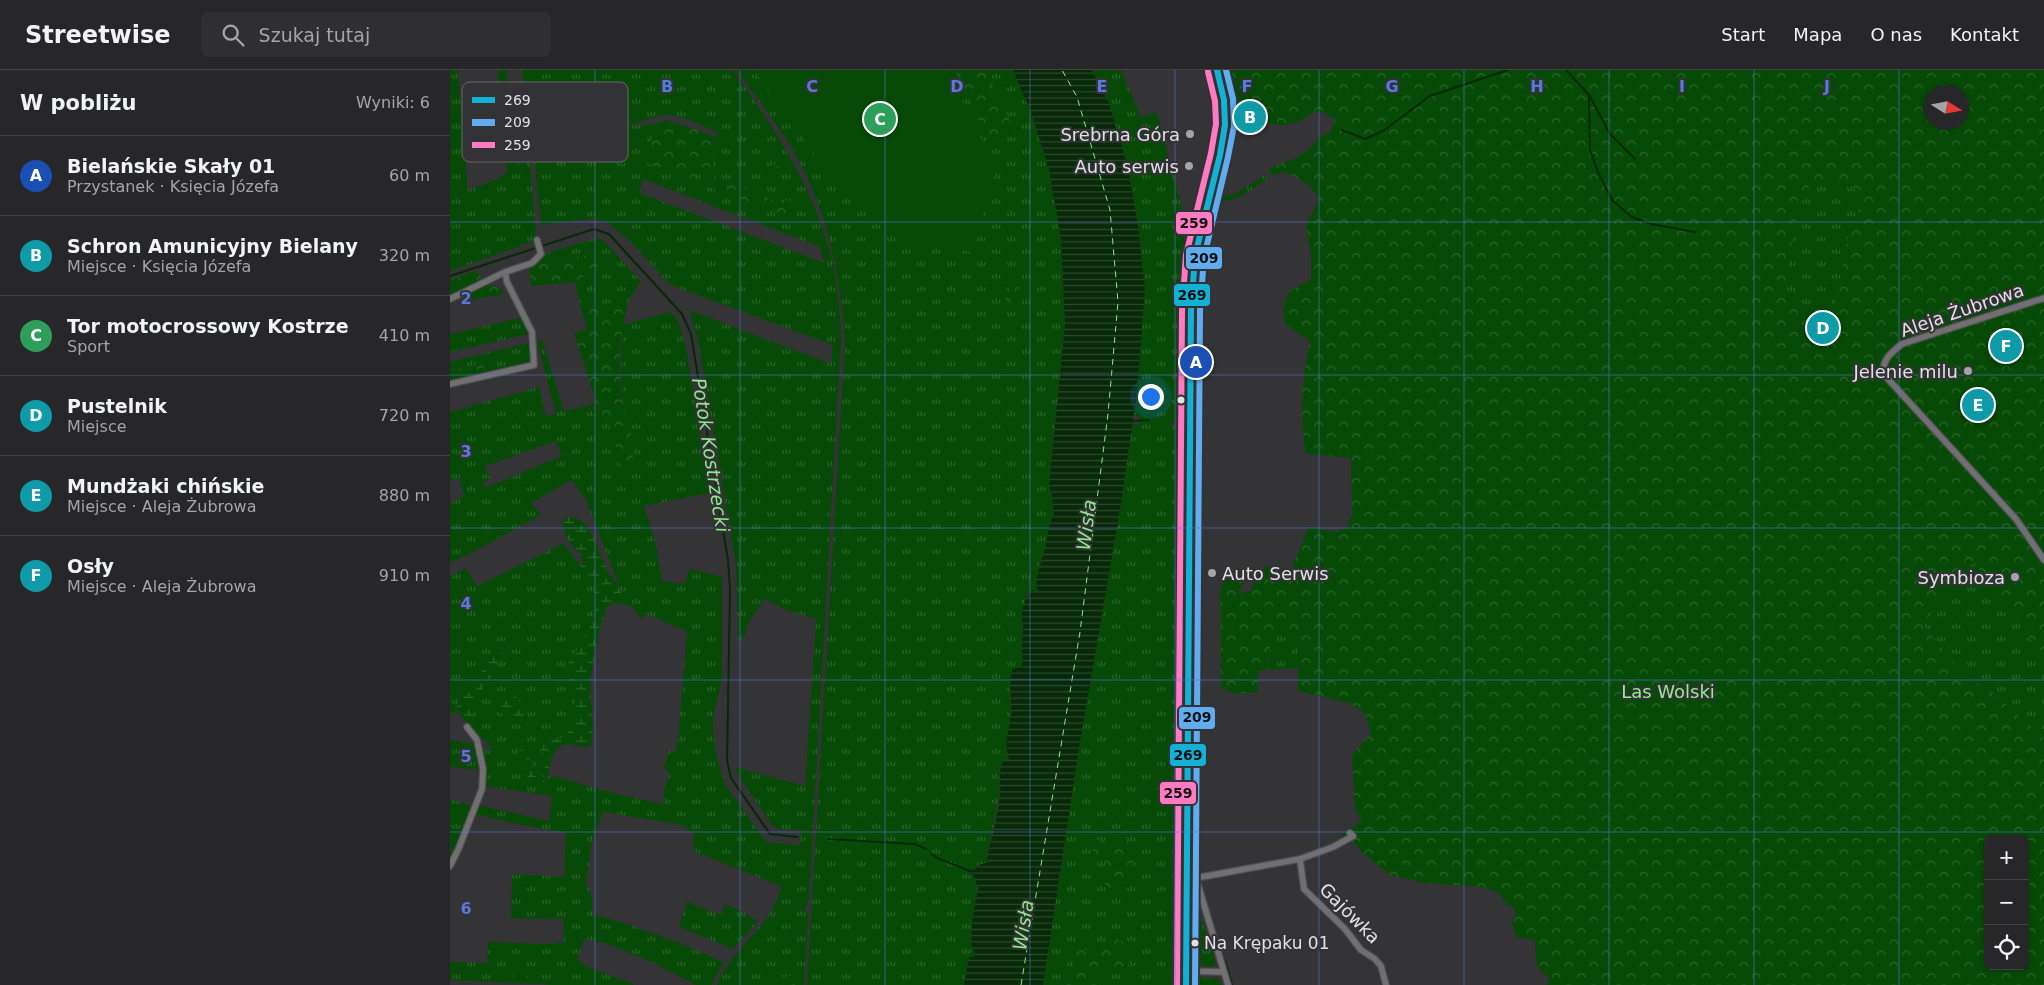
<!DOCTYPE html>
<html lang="pl">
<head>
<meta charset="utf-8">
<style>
	:root { --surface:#272628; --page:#2f2e30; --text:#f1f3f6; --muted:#a4a5a8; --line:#434345; --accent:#95b2f1 }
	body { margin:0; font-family:"DejaVu Sans",sans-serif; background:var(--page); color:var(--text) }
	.controls { position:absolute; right:15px; bottom:15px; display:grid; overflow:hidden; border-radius:8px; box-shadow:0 1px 4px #0004 }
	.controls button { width:45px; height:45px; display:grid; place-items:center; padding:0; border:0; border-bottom:1px solid var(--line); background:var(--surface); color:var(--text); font:25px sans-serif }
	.compass { position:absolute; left:1474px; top:15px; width:45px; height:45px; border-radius:50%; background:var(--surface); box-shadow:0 1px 4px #0004; rotate:101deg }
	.you { position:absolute; left:700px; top:326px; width:18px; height:18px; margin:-12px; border:4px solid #fff; border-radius:50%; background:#1a73e8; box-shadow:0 0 0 8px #1a73e833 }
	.badge { display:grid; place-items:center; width:32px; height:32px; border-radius:50%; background:var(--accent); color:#fff; font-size:16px; font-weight:700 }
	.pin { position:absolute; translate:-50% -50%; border:2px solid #fff; box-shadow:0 1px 5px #0006 }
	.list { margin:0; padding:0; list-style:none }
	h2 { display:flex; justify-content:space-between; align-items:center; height:65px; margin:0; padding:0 20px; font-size:21px }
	h2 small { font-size:16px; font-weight:400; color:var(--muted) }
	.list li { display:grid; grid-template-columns:32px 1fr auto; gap:15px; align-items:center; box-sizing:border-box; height:80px; padding:0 20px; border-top:1px solid var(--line) }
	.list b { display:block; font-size:19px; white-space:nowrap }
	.list p { margin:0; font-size:16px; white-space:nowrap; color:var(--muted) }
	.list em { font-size:16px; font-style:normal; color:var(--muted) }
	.icon { flex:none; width:28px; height:28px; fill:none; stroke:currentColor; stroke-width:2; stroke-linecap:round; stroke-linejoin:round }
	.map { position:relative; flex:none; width:1594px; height:915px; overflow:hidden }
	header { display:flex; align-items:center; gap:30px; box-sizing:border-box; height:70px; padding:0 25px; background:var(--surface); border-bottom:1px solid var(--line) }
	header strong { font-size:24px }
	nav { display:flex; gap:28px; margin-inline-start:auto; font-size:18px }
	.search { width:350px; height:45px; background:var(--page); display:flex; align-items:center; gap:12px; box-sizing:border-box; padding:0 18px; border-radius:8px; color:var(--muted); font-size:19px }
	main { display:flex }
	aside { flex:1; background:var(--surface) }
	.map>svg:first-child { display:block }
	.grass { fill:url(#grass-tufts); fill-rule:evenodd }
	.forest { fill:url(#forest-crowns); fill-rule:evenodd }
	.wetland { fill:url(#wetland-marsh) }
	.pitch { fill:#074a07 }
	.water { fill:url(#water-rules) }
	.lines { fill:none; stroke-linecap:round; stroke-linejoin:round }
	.stream { stroke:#072907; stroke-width:2 }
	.ferry { stroke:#8ee987; stroke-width:1; stroke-dasharray:6 5; stroke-linecap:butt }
	.street-casing { stroke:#4f4f50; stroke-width:8 }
	.secondary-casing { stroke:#4f4f50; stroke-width:10 }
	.street { stroke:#706f71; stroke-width:5.5 }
	.secondary { stroke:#706f71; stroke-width:8 }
	.bus-1-casing { stroke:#333236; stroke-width:10 }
	.bus-2-casing { stroke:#333236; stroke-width:10 }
	.bus-3-casing { stroke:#333236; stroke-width:10 }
	.bus-1 { stroke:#13b2d5; stroke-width:6 }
	.bus-2 { stroke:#60acee; stroke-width:6 }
	.bus-3 { stroke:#fe7ac1; stroke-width:6 }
	.grid { fill:none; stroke:#587adb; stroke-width:1; stroke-opacity:0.55 }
	.poi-dot { fill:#a4a4a6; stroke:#333236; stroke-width:2 }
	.bus-dot { fill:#e1e1e3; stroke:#333236; stroke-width:2 }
	.labels { text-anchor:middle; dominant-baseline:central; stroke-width:4; stroke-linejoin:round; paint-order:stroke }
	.bus-label { font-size:17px; fill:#e1e1e3; stroke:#333236; text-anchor:start }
	.poi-label { font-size:18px; fill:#e1e1e3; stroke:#333236; text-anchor:end }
	.street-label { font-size:18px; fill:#e1e1e3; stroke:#333236 }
	.park-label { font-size:18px; fill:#92ee8b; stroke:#333236 }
	.water-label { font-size:19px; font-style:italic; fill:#8ee987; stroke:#333236 }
	.key { fill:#333236; stroke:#67676a; stroke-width:1 }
	.key-label { font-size:14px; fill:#e1e1e3 }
	.grid-label { font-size:16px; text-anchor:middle; font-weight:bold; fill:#587adb; stroke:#333236; stroke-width:4; stroke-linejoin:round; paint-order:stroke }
	.line-badge { stroke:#333236; stroke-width:2 }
	.pale-badge-label { font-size:14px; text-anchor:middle; font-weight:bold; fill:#111 }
</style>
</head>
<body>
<header>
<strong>Streetwise</strong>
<div class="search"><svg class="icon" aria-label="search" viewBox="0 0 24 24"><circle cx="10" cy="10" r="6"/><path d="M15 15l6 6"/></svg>Szukaj tutaj</div>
<nav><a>Start</a><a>Mapa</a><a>O nas</a><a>Kontakt</a></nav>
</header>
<main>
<aside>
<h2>W pobliżu<small>Wyniki: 6</small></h2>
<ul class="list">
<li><span class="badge" style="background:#1a4fb4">A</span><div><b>Bielańskie Skały 01</b><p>Przystanek · Księcia Józefa</p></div><em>60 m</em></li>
<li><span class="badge" style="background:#0f9aa8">B</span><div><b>Schron Amunicyjny Bielany</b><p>Miejsce · Księcia Józefa</p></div><em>320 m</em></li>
<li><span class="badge" style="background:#2e9e5b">C</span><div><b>Tor motocrossowy Kostrze</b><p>Sport</p></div><em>410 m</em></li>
<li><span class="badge" style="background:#0f9aa8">D</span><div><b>Pustelnik</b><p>Miejsce</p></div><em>720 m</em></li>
<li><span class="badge" style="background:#0f9aa8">E</span><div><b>Mundżaki chińskie</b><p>Miejsce · Aleja Żubrowa</p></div><em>880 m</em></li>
<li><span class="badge" style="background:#0f9aa8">F</span><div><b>Osły</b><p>Miejsce · Aleja Żubrowa</p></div><em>910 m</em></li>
</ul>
</aside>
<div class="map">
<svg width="1594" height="915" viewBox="0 0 1594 915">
	<defs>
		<pattern id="grass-tufts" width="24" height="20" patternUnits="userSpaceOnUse" patternTransform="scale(1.25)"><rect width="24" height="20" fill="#074a07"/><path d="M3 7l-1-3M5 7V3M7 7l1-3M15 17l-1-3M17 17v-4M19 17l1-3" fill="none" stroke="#2b642b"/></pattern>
		<pattern id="forest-crowns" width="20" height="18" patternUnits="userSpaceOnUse" patternTransform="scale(1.25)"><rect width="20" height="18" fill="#074a07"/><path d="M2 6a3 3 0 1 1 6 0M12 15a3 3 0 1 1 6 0" fill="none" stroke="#2b642b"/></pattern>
		<pattern id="wetland-marsh" width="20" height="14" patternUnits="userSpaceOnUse" patternTransform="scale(1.25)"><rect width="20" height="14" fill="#074a07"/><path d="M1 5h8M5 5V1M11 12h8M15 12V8" fill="none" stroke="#2b642b"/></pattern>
		<pattern id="water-rules" width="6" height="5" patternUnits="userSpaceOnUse" patternTransform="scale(1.25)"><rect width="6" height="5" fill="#072907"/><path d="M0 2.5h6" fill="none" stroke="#2b482b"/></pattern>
	</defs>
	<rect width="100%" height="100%" fill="#343335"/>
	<path class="grass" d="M0 0H8L18 120 50 108 57 102 47 23 48 0H57L66 97 74 90 71 48 79 76 86 163 82 172 0 201Z
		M72 0H283C326 62 362 113 381 187 388 214 390 243 391 270L359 829 354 841 358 843V850L354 915H345V906L322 909V915H267C282 877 325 854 331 816L243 781 244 764 232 755 153 742 142 771 136 814 142 826V844C187 856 230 872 273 892L262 915H246L206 894 155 873 134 869 127 890 136 896 185 915H100L92 914 90 909 63 903 62 913 0 910V892L37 893 38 872 98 874 114 872 113 849 61 848 62 804 114 807 116 763 62 753 25 744 28 735 99 751 102 726 34 716 32 681 42 678 21 657C26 628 36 605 54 582L51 578 36 595 26 614 11 618 6 640 2 644 0 643V506L16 498 27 516 114 473C124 488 145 512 146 529 148 550 136 565 126 582 123 586 119 591 118 595 116 605 122 608 124 617 127 630 126 664 110 669 104 670 96 668 91 668L97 687 93 707 87 708 84 705 82 693 67 681 76 699 79 712 96 711 100 705 166 724 214 734V722L219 702 214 698 219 680 225 682 228 671 237 561 195 544 192 550 182 537 171 533V521L137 432 122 410 81 433 91 445 38 474 0 493V434L14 426 9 408 0 411V342L89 317 96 346 106 344 87 271 92 270 114 341 138 335 139 340 157 347 173 400 183 399 181 390 184 377 175 347 171 311 172 255 220 242 227 249 235 272 261 423 194 436 206 475 212 511 235 514 240 499 272 507V610L264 643 263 655 266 684 275 714 316 772 350 775 351 760 327 759 323 756 289 707 285 697 355 716 366 549 339 541 315 529 300 550 294 567 288 571 286 495 248 271 239 240 381 294 383 275 220 215 179 170 155 151 137 149 91 155 83 79 74 31ZM212 45C232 45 250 54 268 63L263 97 197 93 201 78 203 54 176 56ZM265 106 332 134 259 116ZM193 109 370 177 374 193 189 123ZM106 371 112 386 43 415 33 417V412L41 409 35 396Z
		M287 0H504L515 20 547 21 533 0H563L582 45 599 100 611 169 615 254 599 415C603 427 602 433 604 444 597 456 598 469 594 482 590 494 587 504 586 516L589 522H579L574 533 572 543 573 560 572 580 573 593 560 614 561 643 556 682 559 689 549 705 550 721 537 788 539 792 529 795 524 800H519L518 802 524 806 528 818 522 852 521 874 525 884 524 887H519L514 915H357L395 270C390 208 379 150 351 95 334 61 308 31 287 0Z
		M642 0H671L691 47 707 42 730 131 734 158 732 339 730 353H721V356L726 357V363H730L728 732 732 761 728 915H651L647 910C657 898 659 897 674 900L656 865 654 878 628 881 618 906 612 915H593L630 672 670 440 683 354 689 355V346H684L695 218 688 155 678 98 659 33ZM645 769 662 775 671 769 679 810 663 823 655 813 658 795Z
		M814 105 818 108C801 120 788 132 766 131L767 128 787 123Z
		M1380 108 1396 113 1411 124 1412 132 1400 158 1386 230 1380 240H1375L1338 236 1334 228C1339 197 1342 138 1362 114 1365 109 1374 108 1380 108Z
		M148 168 153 170 191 211 179 229 131 239 125 212 148 197 141 185 91 191 93 184Z
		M74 247 78 264 0 282V264Z
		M79 273 80 291 76 293 36 302 32 293 0 301V292Z
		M732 363 735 364 733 672 730 670Z
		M1525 493 1553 535 1571 553 1582 571 1594 584V669L1545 624 1514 605 1473 555 1477 548 1515 505 1517 498 1522 494Z
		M833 563 835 568 848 578V598L820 600V573Z
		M0 670 27 675 31 700 0 697Z
		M731 677H734L732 747 729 730Z
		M0 729 23 737 9 773 0 788Z
		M744 821 751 851 753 852 765 890V894L763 897 751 895 746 886Z
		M237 832 271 845 275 834 295 843 308 852 283 879 229 857Z
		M749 907 768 909 772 915H744L745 910Z"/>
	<path class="forest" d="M504 0H533L547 21 566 66 537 69 515 20Z
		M774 0H1594V584L1582 571 1571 553 1553 535 1525 493 1522 494 1517 498 1515 505 1477 548 1473 555 1514 605 1545 624 1594 669V915H1096L1100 907C1084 900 1086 886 1085 870L1066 867 1062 853 1066 843 1062 836 1056 834 1049 823 1042 820 1029 817 975 813 940 805 915 785 902 770 894 772 892 764 907 755 912 746 905 743 902 685 921 663 914 642 899 633 848 621V578L835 568 833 564 820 573 819 600 808 601V622L785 624 771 618 770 520 779 498 798 504 788 524 801 521 804 511 816 495 839 504 859 457 885 462 897 458 902 445 901 388 856 384C849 344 852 311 860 271L835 254 833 239 839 221 861 210V184L856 156 869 129C863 115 847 108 834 101L823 106 819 99 848 87 861 78 869 67 880 62 885 51 876 43 865 41 853 50 838 55 813 54 808 52 795 38 781 28ZM1482 22H1512V52H1482ZM1380 108 1396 113 1411 124 1412 132 1400 158 1386 230 1380 240H1375L1338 236 1334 228C1339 197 1342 138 1362 114 1366 109 1374 108 1380 108ZM1538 769H1575V896H1538Z
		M217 50 267 67 263 98 249 97 244 109 197 93 201 78 203 54Z
		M325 94 333 101 332 106 313 103 312 98Z
		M264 106 332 134 339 128 345 132 339 148 259 117Z
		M141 185 148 197 125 212 81 216 79 200 91 191Z
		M27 201 32 210 0 225V209Z
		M562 214 570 218 576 229 562 238 555 228Z
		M33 215H40L53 220V224L23 230 20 222Z
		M179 229C168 269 168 306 175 347 177 357 184 367 184 377 184 385 181 390 183 400H173L157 348 148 350 138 335 146 332 124 263 137 259 131 239Z
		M32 293 36 302 0 310V301Z
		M645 769 662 775 671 769H678C684 779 686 800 679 810 676 816 668 820 663 824L657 820 655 813 658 795 642 779Z
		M656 864 674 873 671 880 679 894 674 900C661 897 656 899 647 909L651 915H612L618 906 628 881 654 878Z
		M63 903 91 909 92 914 62 913Z
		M346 905 345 915H322V909Z"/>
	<path class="wetland" d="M119 447C142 447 150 486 158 502 161 508 170 514 171 521 172 524 171 530 171 533H162L157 538 151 553 142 599 140 615 143 654 141 675 139 677 114 674C111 676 107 679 105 682 95 697 106 713 82 716L79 712 76 699 67 681 74 679 82 693 84 705 87 708 93 707 97 687 86 676 90 668C96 668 104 670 110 669 126 664 127 630 124 617 122 609 116 605 118 596 119 589 126 582 129 576 146 549 156 526 131 500L132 484C120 479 115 464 112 451Z
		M52 578 54 582C37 605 26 628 21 657L6 640 11 618 26 613 36 595Z
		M54 622 63 623 77 641 79 652 75 656 61 653 50 642Z"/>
	<path class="pitch" d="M304 0H497L546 98 522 182 476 176 440 154 376 100Z"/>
	<path class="water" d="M563 0H642L659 33 678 98 688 155 695 218 687 324 670 440 630 672 593 915H514L519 887H524L525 884 521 874 522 852 528 818 524 806 518 802 519 800H524L529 795 539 792 537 788C542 766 549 743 550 721 551 709 547 701 554 690L558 691 559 689C553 674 560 658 561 642 562 627 558 614 563 599L571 597 573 593 572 580 573 560 572 543 574 533 582 520 589 522 586 516C587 504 590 494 594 482 598 469 597 456 604 444 602 433 603 427 599 415L615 254 611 169 599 100 582 45Z"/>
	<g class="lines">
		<path class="stream" d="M1116 0 1139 25 1160 64 1185 89
			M1139 25 1140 80 1148 102 1162 130 1182 147 1201 154 1245 162
			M892 60 915 69 933 61 980 26 1058 0
			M0 206 144 159 159 164 232 244 241 264 278 490 280 519 277 691 281 708 320 764 348 767
			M734 350V354
			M681 351 699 350
			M744 351H745
			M733 364 734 443
			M378 769 465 774 476 779
			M482 784 487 788 520 801
			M775 890 782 915"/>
		<path class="ferry" d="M571 915 630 562 658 344 668 232 660 140 627 27 612 0"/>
		<defs>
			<path id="street" d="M1594 228 1452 274C1440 283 1427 294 1438 309L1566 449 1594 490
				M0 229 55 202 82 193 91 184 87 170
				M0 314 84 295 82 262 57 212 55 202
				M850 789 854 819 895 859 911 880 925 889 931 896 936 915
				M0 796 8 780 32 719 33 699 27 670 17 657
				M737 901 774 902
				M778 915 746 808 850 789 883 777 903 766 900 763"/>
			<path id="secondary" d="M736 915 738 782 739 330 741 241 745 186 770 85 775 55 774 30 767 0"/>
		</defs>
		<use href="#street" class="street-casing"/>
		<use href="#secondary" class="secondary-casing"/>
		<use href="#street" class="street"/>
		<use href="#secondary" class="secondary"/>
		<defs>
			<path id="bus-1" d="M736 915 741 241 745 186 770 85 775 55 774 30 767 0"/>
			<path id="bus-2" d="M745 915 750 241 754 187 778 87 784 56 783 29 776 0"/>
			<path id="bus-3" d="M727 915 732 241 736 185 761 83 766 54 765 31 758 2"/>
		</defs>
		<use href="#bus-1" class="bus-1-casing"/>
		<use href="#bus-2" class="bus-2-casing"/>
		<use href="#bus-3" class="bus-3-casing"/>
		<use href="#bus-1" class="bus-1"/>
		<use href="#bus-2" class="bus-2"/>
		<use href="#bus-3" class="bus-3"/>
	</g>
	<path class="grid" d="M145 0V915M290 0V915M435 0V915M580 0V915M725 0V915M869 0V915M1014 0V915M1159 0V915M1304 0V915M1449 0V915M0 152H1594M0 305H1594M0 458H1594M0 610H1594M0 762H1594"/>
	<g class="poi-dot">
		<circle cx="740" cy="64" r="5"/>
		<circle cx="739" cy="96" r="5"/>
		<circle cx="1518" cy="301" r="5"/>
		<circle cx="762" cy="503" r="5"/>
		<circle cx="1565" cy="507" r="5"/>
	</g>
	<g class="bus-dot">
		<circle cx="731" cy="330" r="4.5"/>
		<circle cx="745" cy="873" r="4.5"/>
	</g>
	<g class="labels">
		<g class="bus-label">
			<text x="754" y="873">Na Krępaku 01</text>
		</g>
		<g class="poi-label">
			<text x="730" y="64">Srebrna Góra</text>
			<text x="729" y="96">Auto serwis</text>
			<text x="1508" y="301">Jelenie milu</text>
			<text x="772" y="503" text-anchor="start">Auto Serwis</text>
			<text x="1555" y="507">Symbioza</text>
		</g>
		<g class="street-label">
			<text transform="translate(1512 240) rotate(-19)">Aleja Żubrowa</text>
			<text transform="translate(900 843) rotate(45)">Gajówka</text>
		</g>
		<g class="park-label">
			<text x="1218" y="621">Las Wolski</text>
		</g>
		<g class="water-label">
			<text transform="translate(261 385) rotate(81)">Potok Kostrzecki</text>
			<text transform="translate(636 455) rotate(-83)">Wisła</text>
			<text transform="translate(573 855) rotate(-81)">Wisła</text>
		</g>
	</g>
	<rect x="12" y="12" width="166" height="80" rx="8" class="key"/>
	<rect x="22" y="27" width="23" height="6" fill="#13b2d5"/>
	<rect x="22" y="49" width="23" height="7" fill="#60acee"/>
	<rect x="22" y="72" width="23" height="6" fill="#fe7ac1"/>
	<g class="key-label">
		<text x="54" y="35">269</text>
		<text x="54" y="57">209</text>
		<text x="54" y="80">259</text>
	</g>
	<g class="grid-label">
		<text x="217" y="22">B</text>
		<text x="362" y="22">C</text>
		<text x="507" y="22">D</text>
		<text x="652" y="22">E</text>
		<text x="797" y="22">F</text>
		<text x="942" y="22">G</text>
		<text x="1087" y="22">H</text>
		<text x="1232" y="22">I</text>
		<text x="1377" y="22">J</text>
		<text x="16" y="234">2</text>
		<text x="16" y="387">3</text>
		<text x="16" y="539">4</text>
		<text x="16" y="692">5</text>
		<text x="16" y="844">6</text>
	</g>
	<g class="line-badge">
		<rect x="725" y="141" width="38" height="24" rx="5" fill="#fe7ac1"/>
		<rect x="735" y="176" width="38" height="24" rx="5" fill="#60acee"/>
		<rect x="723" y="213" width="38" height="24" rx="5" fill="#13b2d5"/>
		<rect x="728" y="636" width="38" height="24" rx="5" fill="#60acee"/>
		<rect x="719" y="673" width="38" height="24" rx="5" fill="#13b2d5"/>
		<rect x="709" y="711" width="38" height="24" rx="5" fill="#fe7ac1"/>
	</g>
	<g class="pale-badge-label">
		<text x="744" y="158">259</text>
		<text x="754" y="193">209</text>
		<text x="742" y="230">269</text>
		<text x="747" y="652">209</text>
		<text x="738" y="690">269</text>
		<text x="728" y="728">259</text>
	</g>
</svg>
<div class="controls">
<button>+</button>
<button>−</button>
<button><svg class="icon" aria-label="locate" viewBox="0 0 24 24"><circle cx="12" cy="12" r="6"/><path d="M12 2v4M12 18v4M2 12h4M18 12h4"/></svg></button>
</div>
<svg class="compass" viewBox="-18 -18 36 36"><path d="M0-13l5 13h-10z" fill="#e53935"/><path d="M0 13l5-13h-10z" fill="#a4a5a8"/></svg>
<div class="you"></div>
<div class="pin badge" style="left:746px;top:292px;background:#1a4fb4">A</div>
<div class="pin badge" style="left:800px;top:47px;background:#0f9aa8">B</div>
<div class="pin badge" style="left:430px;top:49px;background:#2e9e5b">C</div>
<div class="pin badge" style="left:1373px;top:258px;background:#0f9aa8">D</div>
<div class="pin badge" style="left:1528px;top:335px;background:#0f9aa8">E</div>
<div class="pin badge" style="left:1556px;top:276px;background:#0f9aa8">F</div>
</div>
</main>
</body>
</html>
